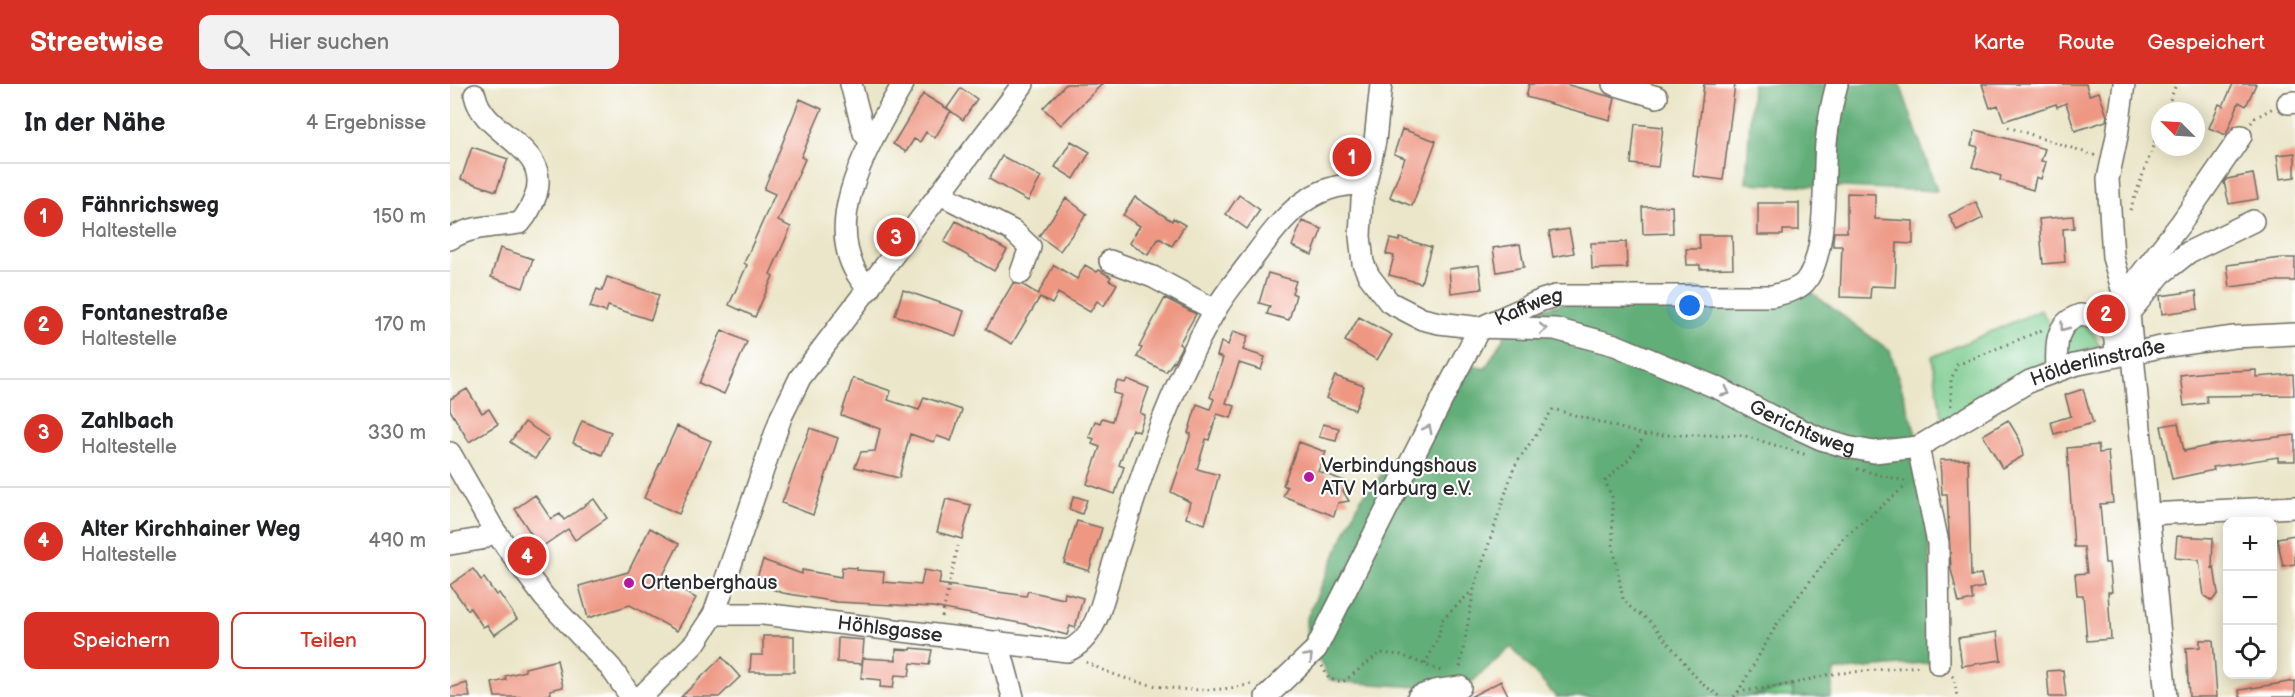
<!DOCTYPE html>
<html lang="de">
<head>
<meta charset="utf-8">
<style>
	:root { --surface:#fff; --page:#f2f2f2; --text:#202124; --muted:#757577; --line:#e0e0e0; --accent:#d93025 }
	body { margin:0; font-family:"Balsamiq Sans",sans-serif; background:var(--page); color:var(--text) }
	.controls { position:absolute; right:18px; bottom:18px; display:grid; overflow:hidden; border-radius:12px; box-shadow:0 3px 15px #0003 }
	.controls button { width:54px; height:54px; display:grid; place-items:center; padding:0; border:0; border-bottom:2px solid var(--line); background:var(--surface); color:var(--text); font:30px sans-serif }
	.compass { position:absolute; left:1701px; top:18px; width:54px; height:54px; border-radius:50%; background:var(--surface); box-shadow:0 3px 15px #0003; rotate:294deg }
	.you { position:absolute; left:1240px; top:222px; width:21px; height:21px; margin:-15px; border:4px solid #fff; border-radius:50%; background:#1a73e8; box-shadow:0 0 0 9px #1a73e833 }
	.badge { display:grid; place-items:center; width:39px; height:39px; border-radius:50%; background:var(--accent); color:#fff; font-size:20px; font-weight:700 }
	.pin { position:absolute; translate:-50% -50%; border:3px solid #fff; box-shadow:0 2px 6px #0006 }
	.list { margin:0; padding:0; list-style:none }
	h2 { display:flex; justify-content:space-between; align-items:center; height:78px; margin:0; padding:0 24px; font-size:26px }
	h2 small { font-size:20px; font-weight:400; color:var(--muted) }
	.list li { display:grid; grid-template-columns:39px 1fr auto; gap:18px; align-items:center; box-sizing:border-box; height:108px; padding:0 24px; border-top:2px solid var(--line) }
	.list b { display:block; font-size:22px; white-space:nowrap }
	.list p { margin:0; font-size:20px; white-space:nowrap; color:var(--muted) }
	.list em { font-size:20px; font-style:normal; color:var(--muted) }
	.actions { display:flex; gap:12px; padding:18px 24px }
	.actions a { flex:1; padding:14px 0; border:2px solid var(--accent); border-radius:12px; text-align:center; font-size:21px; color:var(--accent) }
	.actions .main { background:var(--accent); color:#fff }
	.icon { flex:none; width:33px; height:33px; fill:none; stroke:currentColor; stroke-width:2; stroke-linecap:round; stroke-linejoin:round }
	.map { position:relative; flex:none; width:1845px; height:613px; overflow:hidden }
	header { display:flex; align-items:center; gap:36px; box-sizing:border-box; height:84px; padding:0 30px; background:var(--accent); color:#fff }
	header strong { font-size:28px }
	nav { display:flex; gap:33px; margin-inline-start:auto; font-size:21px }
	.search { width:420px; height:54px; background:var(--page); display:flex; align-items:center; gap:15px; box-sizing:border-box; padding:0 21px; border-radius:12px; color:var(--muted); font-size:22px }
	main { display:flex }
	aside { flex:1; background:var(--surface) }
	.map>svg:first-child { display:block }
	.green { fill:#79ca8c; stroke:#527a5c; stroke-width:1.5 }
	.forest { fill:#62ae78; stroke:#466c52; stroke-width:1.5 }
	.building { fill:#ee9884 }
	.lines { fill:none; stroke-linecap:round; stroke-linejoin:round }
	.minor-casing { stroke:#6e6c62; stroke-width:24 }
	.path { stroke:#6e6c62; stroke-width:3; stroke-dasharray:1.5 4.5; stroke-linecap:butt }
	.minor { stroke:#fff; stroke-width:21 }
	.oneway { stroke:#a0a0a0 }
	.poi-dot { fill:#b5179e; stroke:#fff; stroke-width:2 }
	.labels { text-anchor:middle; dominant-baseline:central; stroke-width:4.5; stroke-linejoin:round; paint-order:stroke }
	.street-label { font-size:20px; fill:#2b2b2b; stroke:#fff }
	.poi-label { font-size:20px; fill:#2b2b2b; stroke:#fff; text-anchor:start }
</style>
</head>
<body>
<header>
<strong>Streetwise</strong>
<div class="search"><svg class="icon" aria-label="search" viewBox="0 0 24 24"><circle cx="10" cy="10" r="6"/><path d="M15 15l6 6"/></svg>Hier suchen</div>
<nav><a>Karte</a><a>Route</a><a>Gespeichert</a></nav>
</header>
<main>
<aside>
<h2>In der Nähe<small>4 Ergebnisse</small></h2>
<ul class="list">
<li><span class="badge">1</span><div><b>Fähnrichsweg</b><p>Haltestelle</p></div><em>150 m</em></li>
<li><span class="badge">2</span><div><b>Fontanestraße</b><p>Haltestelle</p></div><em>170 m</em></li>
<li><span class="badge">3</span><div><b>Zahlbach</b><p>Haltestelle</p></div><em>330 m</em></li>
<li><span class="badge">4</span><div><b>Alter Kirchhainer Weg</b><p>Haltestelle</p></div><em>490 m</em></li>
</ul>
<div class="actions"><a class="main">Speichern</a><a>Teilen</a></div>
</aside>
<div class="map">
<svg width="1845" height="613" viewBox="0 0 1845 613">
	<rect width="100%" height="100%" fill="#fff"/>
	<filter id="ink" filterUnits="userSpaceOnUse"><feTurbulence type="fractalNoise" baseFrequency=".0167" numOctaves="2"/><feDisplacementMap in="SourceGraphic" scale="12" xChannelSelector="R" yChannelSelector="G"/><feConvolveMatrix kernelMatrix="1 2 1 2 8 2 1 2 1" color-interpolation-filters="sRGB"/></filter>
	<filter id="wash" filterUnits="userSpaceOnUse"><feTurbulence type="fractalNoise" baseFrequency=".008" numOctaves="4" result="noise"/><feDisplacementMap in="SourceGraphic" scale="24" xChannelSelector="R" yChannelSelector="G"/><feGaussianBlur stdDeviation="1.35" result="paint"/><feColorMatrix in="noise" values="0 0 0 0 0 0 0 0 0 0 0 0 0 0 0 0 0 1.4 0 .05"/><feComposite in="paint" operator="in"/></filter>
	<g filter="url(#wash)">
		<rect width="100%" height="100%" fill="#ebe6c9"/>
		<path class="green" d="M1591 226 1601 242 1595 278 1492 337 1482 273Z
			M1628 240C1641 243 1645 250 1649 262L1617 271 1616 255Z
			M1342 603 1344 613 1296 612Z"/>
		<path class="forest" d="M1302 0H1450L1487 107 1296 99Z
			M1358 206 1440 267 1469 360 1477 411 1484 578 1384 587 1381 613H1344L1342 603 1296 613H1106L1061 563 1013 606 893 598 879 595 871 579 861 571 862 563 857 559 856 536 910 416 1025 281 1035 285 1066 232 1132 214Z"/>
		<g id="blocks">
			<path class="building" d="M616 0H652L611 41 593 24Z
				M1079 0H1115L1165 14 1160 36 1076 13Z
				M1254 0H1285L1273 96 1243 92Z
				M1532 0H1636L1639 11 1649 8 1657 32 1656 37 1625 47 1616 19 1607 23 1606 20 1554 37 1548 21 1540 24Z
				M1783 0H1806L1796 22 1789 18 1776 51 1759 44 1769 20 1773 22Z
				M511 4 527 15 513 36 497 24Z
				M473 10 501 27 485 54 476 48 470 58 464 55 456 68 443 60Z
				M350 15 372 25 351 73 355 75 328 137 341 143 320 190 323 192 305 233 279 221 297 181 294 179 325 110 314 105Z
				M1185 40 1213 43 1208 83 1181 80Z
				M952 45 986 57 962 122 940 113 955 74 944 70Z
				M1526 46 1595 65 1591 77 1596 78 1591 95 1586 93 1583 106 1550 96 1551 92 1522 83 1528 63 1521 61Z
				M621 57 640 68 624 95 605 83Z
				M22 63 58 75 46 107 11 95Z
				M1845 69V93L1830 95 1827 71Z
				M552 72 591 93 578 117 539 95Z
				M1803 90 1808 115 1779 120 1774 98 1777 95Z
				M1397 109 1425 110V135L1463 137V160L1447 159 1445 203 1421 202 1420 214 1390 213 1392 162H1383V155L1384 148H1397Z
				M789 111 810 126 797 145 776 130Z
				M685 113 722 137 723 134 735 141 722 162 709 154 698 171 679 159 690 142 673 131Z
				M616 114 637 130 610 167 589 152Z
				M1526 118 1533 134 1507 147 1499 131Z
				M1308 119H1349V146H1333V151H1308Z
				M1222 122 1223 149 1193 150 1192 123Z
				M1623 132 1624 144 1613 145 1615 178 1593 180 1589 135Z
				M506 137 557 166 544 187 494 158Z
				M852 137 872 145 862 171 842 162Z
				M1119 145 1124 169 1103 173 1099 148Z
				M1249 151H1282L1283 184 1250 185V181H1237L1236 165H1250Z
				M950 154 981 163 971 199 939 191 944 172 936 170 940 155 949 157Z
				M1176 158 1177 184 1142 185 1141 159Z
				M1070 160 1074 183 1047 188 1043 164Z
				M50 164 83 175 73 204 41 193Z
				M1832 174H1845V197H1828L1780 203 1777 181Z
				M604 181 627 195 635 181 647 188 649 186 661 193 659 196 667 200 654 222 647 217 640 228 608 209 602 220 590 213 562 260 536 245 563 199 573 201 588 210Z
				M1029 181 1032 205 1001 209 999 185Z
				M818 189 846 197 842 209 846 211 839 236 817 230 820 222 809 219Z
				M157 193 209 211 201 236 158 222 156 228 140 223 147 205 152 207Z
				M453 206 514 227 506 252 445 231Z
				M1746 207 1748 225 1712 230 1710 212Z
				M715 214 746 230 729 260 732 262 725 275 716 288 687 273 692 264 689 263Z
				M909 233 942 251 927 276 895 257Z
				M272 246 297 258 274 310 249 299Z
				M783 247 798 252 793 266 815 273 811 286 789 279 776 319 785 322 781 334 767 330 759 356 756 355 747 385 769 391 755 440 736 434 740 418 721 408 741 350 738 349 747 320 760 325 764 315 760 313 773 274 767 272 771 258 778 261Z
				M1806 286V293L1843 290 1844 311 1756 312 1757 319 1734 322 1730 291 1758 288Z
				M885 292 914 302 905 326 876 314Z
				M403 294 441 307 438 316 469 326 474 313 512 326 501 357 487 352 484 358 460 350 449 394 405 383 411 368 425 367 430 345 391 331Z
				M677 295 699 304 690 329 695 331 689 348 682 345 669 381 674 383 665 410 637 400 650 363 642 360 644 355 639 353 645 337 650 339 652 334 662 337 671 311 663 309 667 297 675 299Z
				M17 305 32 329 39 325 48 340 19 358 0 326V315Z
				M1633 305 1643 339 1604 350 1601 338 1621 332 1615 311Z
				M1558 336 1570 356 1573 372 1552 384 1533 351Z
				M132 337 161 348 152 371 123 359Z
				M75 338 99 354 85 375 60 358Z
				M1728 339 1734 367 1767 360 1845 351V377H1828V373L1763 383 1764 386 1722 395 1711 342Z
				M873 340 889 344 886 357 869 353Z
				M227 342 261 357 229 430 194 414Z
				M360 344 388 354 363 431 332 419Z
				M849 358 876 368 868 387 897 398 893 407 899 417 888 419 884 432 833 412 837 403 833 401Z
				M1648 361 1649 369 1658 368 1663 419 1650 420 1655 479H1659L1662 508H1658L1661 555 1637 557 1633 511H1627L1625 490 1637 489 1634 463H1624L1617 364Z
				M1518 375 1521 492 1531 490 1534 503 1521 506 1523 516 1509 519 1501 485 1497 410H1492L1490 376Z
				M85 411 101 435 110 430 114 436 144 415 157 434 125 456 118 445 90 464 65 425Z
				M624 412 637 416 632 430 619 425Z
				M496 415 521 421 512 455 487 448Z
				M627 437 652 444 639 487 614 479Z
				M200 444 229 460 211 495 246 514 227 547 180 521 138 534 129 502 178 488Z
				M1845 451V480L1833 482 1827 454Z
				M1727 452 1763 454 1762 484 1764 483 1768 509 1762 517 1754 512 1749 476 1725 474Z
				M313 476 352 490V486L391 493 392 483 407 484 406 486 434 488 433 498 471 501 474 486 491 489 489 500 576 512 578 507 614 515 615 509 633 514 625 544 620 542 617 551 575 540 483 523 387 518 333 509 305 499Z
				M23 485 31 496 34 494 46 511 49 509 67 535 44 551 37 541 33 543 20 524 18 526 0 501Z
				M1547 548 1551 576 1512 582 1508 554Z
				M313 552H344V588H300L301 571H313Z
				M388 554 414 556 412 580 387 578Z
				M1750 556H1763L1767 613H1739L1736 564 1750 563Z
				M461 564 482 566 479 581 461 579 459 592 445 591 443 604 430 603 431 596 411 594 413 574 446 576V565L461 566Z
				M272 573 290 593 269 613H231Z
				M107 576 113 603 100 606 101 610 89 613H45L42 599 56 596 55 592 75 587V584Z
				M1613 586 1616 613H1599L1597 587Z
				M1051 597 1059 613H1020Z
				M1845 597V613H1790L1789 606Z
				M17 599 20 613H0V604Z"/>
		</g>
	</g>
	<g filter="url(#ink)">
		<use href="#blocks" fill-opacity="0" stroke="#6e6c62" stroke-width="1.5"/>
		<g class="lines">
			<defs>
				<g id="minor">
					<path d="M401 0 414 49 421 57"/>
					<path id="s1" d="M931 0 925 57 912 116 910 152 913 179 919 192 939 218 972 235 989 239 1023 243 1105 245 1165 261 1270 305 1321 332 1371 355 1397 363 1424 368 1468 363 1580 297 1624 281 1711 263 1784 253 1845 250"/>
					<path d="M1163 0 1207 13"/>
					<path d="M1674 0 1667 52 1658 95 1663 173 1679 230 1716 613"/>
					<path d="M1838 19 1845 18"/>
					<path d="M490 110 563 147 580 163 571 189"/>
					<path d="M0 155C22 141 46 143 70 139 78 130 82 122 86 111 101 61 33 52 25 11"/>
					<path d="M660 177 703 193 765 226"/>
					<path d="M419 205C362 148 421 56 453 0"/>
					<path d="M1679 226 1683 203 1689 193 1731 139 1791 52"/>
					<path d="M1679 229 1711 190 1739 168 1803 137"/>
					<path d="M1607 286C1606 263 1604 240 1630 231 1641 232 1659 240 1664 251 1666 257 1665 266 1666 272"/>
					<path d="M1468 363 1488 459 1489 580"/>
					<path d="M0 369 44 446 94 513 161 584 181 613"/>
					<path d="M1698 430 1845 423"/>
					<path d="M0 460 31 455 44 446"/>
					<path id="s2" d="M264 530H313L617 567C647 555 653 515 661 487 689 397 718 307 766 225 776 207 791 191 803 174 833 134 859 98 915 100"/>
					<path d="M548 558 563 613"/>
					<path d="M191 613 245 559 264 530 331 333 350 294 573 0"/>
					<path id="s3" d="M816 613 866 565 1000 300 1027 249 1034 242 1092 216 1105 212H1322C1333 209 1347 207 1355 198 1378 170 1373 95 1376 59 1378 39 1382 19 1387 0"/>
					<path d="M968 613 984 607 1010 603"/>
				</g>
			</defs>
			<use href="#minor" class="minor-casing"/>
			<path class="path" d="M1716 27 1726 0
				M1801 39 1805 34 1823 24
				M1558 43 1646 72
				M1680 126 1710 43
				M1501 322V296L1507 281 1592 246
				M1195 351 1179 375 1155 397 1162 413 1163 463 1173 515 1181 524 1201 538 1252 600 1271 613
				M1407 385 1459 398
				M492 533 508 462
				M636 578C686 604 748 613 802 600
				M975 580 988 554 992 536 1022 507
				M872 582 879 595 893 598 930 569 951 571 991 587
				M1010 583 1024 505 1064 383 1103 325 1195 351H1292L1357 371
				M1502 592 1504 594 1507 613
				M1288 608 1341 600 1381 590 1470 582
				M1284 613 1288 608 1327 540 1394 453 1457 401"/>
			<use href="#minor" class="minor"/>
		</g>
		<defs><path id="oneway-chevron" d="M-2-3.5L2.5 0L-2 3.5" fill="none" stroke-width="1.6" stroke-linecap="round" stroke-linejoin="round" transform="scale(1.5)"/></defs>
		<g class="oneway">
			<use href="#oneway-chevron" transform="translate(1614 243) rotate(127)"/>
			<use href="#oneway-chevron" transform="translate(1093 245)"/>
			<use href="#oneway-chevron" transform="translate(1276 308) rotate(27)"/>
			<use href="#oneway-chevron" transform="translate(978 345) rotate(-63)"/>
			<use href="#oneway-chevron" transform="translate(859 573) rotate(-46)"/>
		</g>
	</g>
	<g class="poi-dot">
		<circle cx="859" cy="393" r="6"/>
		<circle cx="179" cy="499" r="6"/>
	</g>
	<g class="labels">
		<g class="street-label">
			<text stroke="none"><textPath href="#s3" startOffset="483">Kaffweg</textPath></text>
			<text stroke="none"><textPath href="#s1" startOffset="987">Hölderlinstraße</textPath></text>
			<text stroke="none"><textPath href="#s1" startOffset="666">Gerichtsweg</textPath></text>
			<text stroke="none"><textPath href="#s2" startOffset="177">Höhlsgasse</textPath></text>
		</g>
		<g class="poi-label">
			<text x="871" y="382">Verbindungshaus<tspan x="871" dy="23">ATV Marburg e.V.</tspan></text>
			<text x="191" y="499">Ortenberghaus</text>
		</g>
	</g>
</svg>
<div class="controls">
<button>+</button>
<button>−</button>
<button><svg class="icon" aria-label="locate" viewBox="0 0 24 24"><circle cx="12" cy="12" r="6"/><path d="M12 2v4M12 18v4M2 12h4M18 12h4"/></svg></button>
</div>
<svg class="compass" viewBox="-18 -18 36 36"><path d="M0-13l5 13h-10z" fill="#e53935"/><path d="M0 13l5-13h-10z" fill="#757577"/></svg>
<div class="you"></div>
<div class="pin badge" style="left:902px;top:73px">1</div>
<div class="pin badge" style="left:1656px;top:230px">2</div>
<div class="pin badge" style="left:446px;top:153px">3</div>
<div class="pin badge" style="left:77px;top:472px">4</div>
</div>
</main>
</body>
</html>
